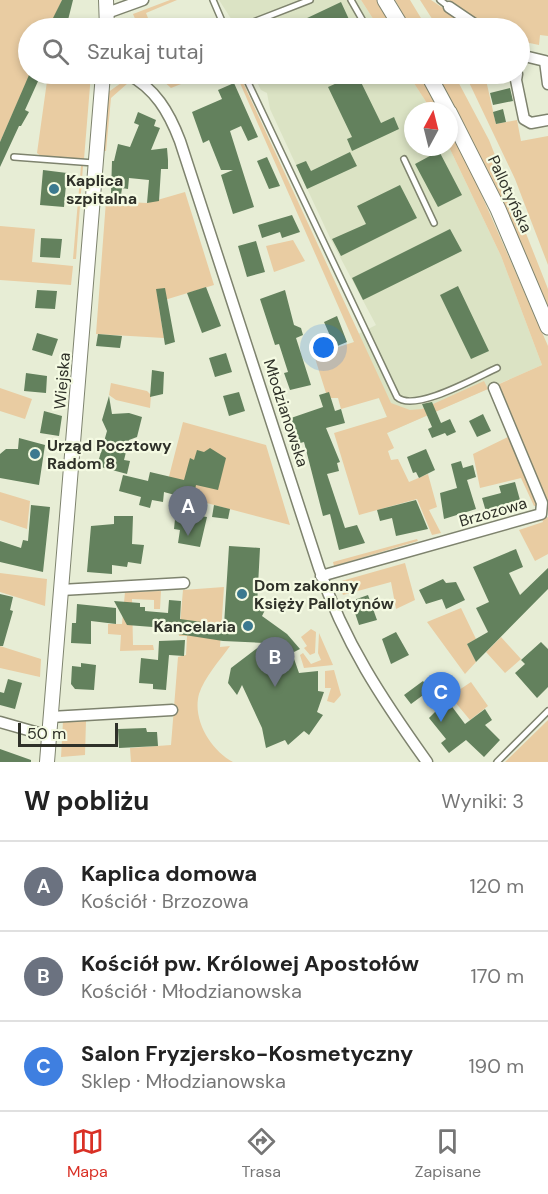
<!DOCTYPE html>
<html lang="pl">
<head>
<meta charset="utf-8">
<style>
	:root { --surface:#fff; --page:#f2f2f2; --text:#222; --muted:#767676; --line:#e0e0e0; --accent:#d93025 }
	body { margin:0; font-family:"DM Sans",sans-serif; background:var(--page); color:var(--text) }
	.compass { position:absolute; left:404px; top:102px; width:54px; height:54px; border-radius:50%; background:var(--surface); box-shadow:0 3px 9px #0003; rotate:7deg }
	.scale { position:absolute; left:18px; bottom:15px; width:100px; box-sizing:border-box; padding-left:6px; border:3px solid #2f3129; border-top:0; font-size:16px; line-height:21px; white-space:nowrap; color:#2f3129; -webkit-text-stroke:4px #f4fae2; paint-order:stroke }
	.you { position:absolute; left:324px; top:348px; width:21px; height:21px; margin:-15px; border:4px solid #fff; border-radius:50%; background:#1a73e8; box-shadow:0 0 0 9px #1a73e833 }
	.badge { display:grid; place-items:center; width:39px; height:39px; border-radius:50%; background:var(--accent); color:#fff; font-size:20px; font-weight:700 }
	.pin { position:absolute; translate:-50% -50px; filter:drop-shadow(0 2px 3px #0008) }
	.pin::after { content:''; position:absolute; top:32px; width:21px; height:18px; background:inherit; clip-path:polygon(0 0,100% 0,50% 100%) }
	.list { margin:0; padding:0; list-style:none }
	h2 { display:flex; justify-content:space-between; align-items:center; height:78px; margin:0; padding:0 24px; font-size:26px }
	h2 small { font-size:20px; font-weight:400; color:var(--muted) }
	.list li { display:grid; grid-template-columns:39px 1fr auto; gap:18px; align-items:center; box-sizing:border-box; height:90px; padding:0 24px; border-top:2px solid var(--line) }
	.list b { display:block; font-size:22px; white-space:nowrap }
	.list p { margin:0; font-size:20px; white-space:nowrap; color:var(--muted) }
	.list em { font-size:20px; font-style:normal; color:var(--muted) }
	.icon { flex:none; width:33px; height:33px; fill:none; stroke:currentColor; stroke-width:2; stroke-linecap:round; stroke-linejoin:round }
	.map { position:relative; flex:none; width:548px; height:762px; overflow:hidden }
	.search { position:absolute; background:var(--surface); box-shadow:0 3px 9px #0003; left:18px; right:18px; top:18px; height:66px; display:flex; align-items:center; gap:15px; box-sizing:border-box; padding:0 21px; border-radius:33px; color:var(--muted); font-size:22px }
	.sheet { height:348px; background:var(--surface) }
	nav { display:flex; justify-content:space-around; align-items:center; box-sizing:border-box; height:84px; border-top:2px solid var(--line); background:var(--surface); font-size:16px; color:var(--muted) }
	nav a { display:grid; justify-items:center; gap:3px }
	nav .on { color:var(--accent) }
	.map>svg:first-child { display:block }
	.built { fill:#dbe3c4 }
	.green { fill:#e9cca2 }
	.building { fill:#63815d }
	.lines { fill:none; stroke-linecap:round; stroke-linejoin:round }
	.service-casing { stroke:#7e836e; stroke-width:8 }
	.minor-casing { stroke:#7e836e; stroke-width:13 }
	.tertiary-casing { stroke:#7e836e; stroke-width:16 }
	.secondary-casing { stroke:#7e836e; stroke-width:17 }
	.service { stroke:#fff; stroke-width:5 }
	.minor { stroke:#fff; stroke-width:10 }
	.tertiary { stroke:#fff; stroke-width:14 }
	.secondary { stroke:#fff; stroke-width:15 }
	.poi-dot { fill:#3b798f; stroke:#f4fae2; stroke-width:2 }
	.labels { text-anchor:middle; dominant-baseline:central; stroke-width:4.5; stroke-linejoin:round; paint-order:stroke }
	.poi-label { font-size:16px; font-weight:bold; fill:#2f3129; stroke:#f4fae2; text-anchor:start }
	.street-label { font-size:16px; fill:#2f3129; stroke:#f4fae2 }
</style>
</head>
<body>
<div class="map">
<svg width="548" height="762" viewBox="0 0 548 762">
	<rect width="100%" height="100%" fill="#e7edd5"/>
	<path class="built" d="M219 0H361L379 28H237Z
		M253 74H408L432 111H413V147H449L501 256 542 365 387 433 381 419 387 417 352 337 376 325 331 240 270 109 267 93 261 90Z"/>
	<path class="green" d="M0 0H62L53 20H95L94 28H28L30 74 0 142Z
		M170 0H177L146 13 152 28H139L133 14Z
		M361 0H377L394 28H379Z
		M395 0H410L427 28H411Z
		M420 0H431L473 28H438Z
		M449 0H548V36L540 35 539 45 520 41V28H490Z
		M48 74H91L84 159 42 157 37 153Z
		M165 74H194L196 78 171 88 160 78Z
		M236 74H239L391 403 410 410 422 409 484 381 488 389 387 433 394 448 388 451 391 460 398 459 409 482 428 474 437 507 429 510 441 533 432 535 417 499 359 515 334 433 387 417 379 398 341 409 338 398H331L326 393 314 355 354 342Z
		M408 74H420L440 111H432Z
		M437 74H454L489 140 548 289V306L493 181Z
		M465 74H509L486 80 496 124 517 120 521 141 548 136V265L515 179Z
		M121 83H128L111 98 106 151H103L107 93Z
		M449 128 475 180 548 346V503L497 385 542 365 501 256 449 147Z
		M81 166H83L76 259H73Z
		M185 192 214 285 158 302 164 338 96 334 106 201 147 203Z
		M0 226 35 229 32 262 73 266 71 285 0 280Z
		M293 240 305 261 274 272 266 246Z
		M111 383 147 391 151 395 150 408 116 400 109 395Z
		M0 388 32 399 25 419 0 411Z
		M183 422 266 445 290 525 165 492Z
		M510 436 540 505 534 506 521 478 480 488 473 454Z
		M0 492 30 501 27 529 0 520Z
		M548 517V554L535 561 519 530 543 522 542 519Z
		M417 539 418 541 334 566 333 562Z
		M405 563 415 600 396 609 391 582 343 595 338 582Z
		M0 573 47 579 45 606 0 592Z
		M224 587 220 647 230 646C220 660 204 678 199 694 192 720 211 750 233 762H131L130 748 171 745 178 657 186 655 187 636H179L183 590Z
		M161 591 160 609H154V600L132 599 133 645H153L154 650 120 651 121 635 108 634V624H122L125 592Z
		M461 608 476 639 467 644 476 662 465 674 427 622Z
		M311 629 316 632 315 653 310 655 304 648 307 646 301 637Z
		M319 633 333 665 304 668 300 655 303 653 311 664 321 660 318 653Z
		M501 637 521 659 505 673 486 652Z
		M0 646 41 659 40 677 0 668Z
		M334 670 341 695 334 703 327 701 331 688H325V671Z
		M471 682 488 706 470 720 450 696Z
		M548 720V762H505Z
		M63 721H86L85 755 61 757Z"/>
	<path class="building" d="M62 0H73L68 20H52Z
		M341 2 353 28H286Z
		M357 74 381 123 394 117 399 129 352 151 347 139 352 137 328 87Z
		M29 75 39 79 25 110 29 112 21 126H19L0 167V142Z
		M234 83 258 137 248 141 241 126 230 131 254 207 233 214 221 175 233 170H221L209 140 203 143 192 112 222 99 218 90Z
		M510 88 513 101 493 105 490 93Z
		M503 109 506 122 496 124 493 112Z
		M138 112 156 120 154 126 160 128 151 150 167 148 168 160V169H161L159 201 147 203 149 180 129 178 128 189 122 188 121 195 111 193 112 161H114L118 144 130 147 139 125 134 123Z
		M439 151 462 195 438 207 415 164Z
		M350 152 357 166 307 189 296 165 306 161 311 171Z
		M267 157 280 186 269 189 257 161Z
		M43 170 67 173 64 207 40 205Z
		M400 185 417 218 341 256 332 239 366 224 357 206Z
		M292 215 300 232 282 238 280 232 262 238 258 225Z
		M450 229 462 251 363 300 352 278Z
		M41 238 62 239 60 258 40 257Z
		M256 241 265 272 247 277 238 246Z
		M458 286 489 351 471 359 440 295Z
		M206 287 221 326 202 333 187 293Z
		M165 288 175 342 165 345 156 289Z
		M37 290 57 291 55 309 35 308Z
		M285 290 294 325 301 328 303 335 296 338 311 385 290 390 284 373 288 372 279 344 275 345 260 299Z
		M337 316 347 342 335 347 324 322Z
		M37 333 58 339 52 356 32 350Z
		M98 334 122 336 120 348 96 346Z
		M226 353 232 372 215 377 209 358Z
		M152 370 164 372 163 394 150 397Z
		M26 373 47 376 46 393 24 391Z
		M239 392 245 411 229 416 223 396Z
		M329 392 335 411 341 409 345 423 326 428 340 462 337 463 339 471 327 474 345 528 357 525 365 543 339 550 330 514 323 516 304 442 300 443 291 418 323 407 319 395Z
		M109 396 112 414 129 413 142 417 137 437 129 440 124 460 130 461 127 474 97 466 107 431 102 420Z
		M432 402 441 423 450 419 456 432 447 436 445 433 432 438 428 429 432 427 422 404Z
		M44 411 62 416 59 436 40 433Z
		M483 414 491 431 477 437 469 421Z
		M19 438 45 445 39 485 0 478V454L6 449H18Z
		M210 448 226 458 218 490 196 485 193 500 164 492 163 502 152 500 150 508 139 505 141 497 119 491 123 475 148 481 150 472 184 480 190 458 194 460 197 450 204 452Z
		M426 449 435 470 419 478 416 472 413 473 407 457Z
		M461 461 463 468 473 465 476 477 467 480 476 509 444 519 440 493 457 488 451 464Z
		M515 482 520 500 504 504 505 510 487 515 482 498 501 493 499 486Z
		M416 500 428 529 396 536 392 518 380 521 377 510Z
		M31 505 50 507 43 572 0 562V541L21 548 23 540 28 541Z
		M214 505 230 509 228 519 212 517Z
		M182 513 207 517 200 547 178 543 180 530 174 529 175 519 181 520Z
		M114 516H133L132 544 144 545 141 564 128 562 127 567 112 565V574L87 572 91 526 114 524Z
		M229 546 260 548 257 605 265 610 262 616 287 634 300 649 292 653 299 673 318 671V691L324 692 317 712 323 715 309 735 304 731 288 745 285 740 266 748 262 728 242 685 237 695 228 683 231 668 264 643 223 641 178 634V629L127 625 114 601 140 603V607H145V611L168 613 169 600 181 601 180 619 224 625Z
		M516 549 523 567 509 573 520 595 548 568V589L476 662 467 644 488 632 476 608 489 602 473 567Z
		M443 579 446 583 456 582 465 600 446 609 442 599 426 604 419 590Z
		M0 594 13 597 10 610 13 611 3 646H0Z
		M368 595 377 620 359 625 351 601Z
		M77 604 116 608V624L91 621V644L71 643 72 623H76Z
		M396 632 409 655 391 664 382 639Z
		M185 640 184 656 169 655 166 690 153 689V684L139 683 141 658 158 660 159 641Z
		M541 642 548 649V687L537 698 515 673 525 664 521 660Z
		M81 663 96 665 94 690 75 689 71 684 72 666 81 667Z
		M8 679 22 683 15 709 0 705V692L4 693Z
		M423 681 430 690 411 704 404 695Z
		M447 700 465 724 485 709 492 720 485 725 500 740 484 757 466 740 449 753 441 743 446 739 429 718Z
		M146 728 147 732H157L158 746 119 748 118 729Z
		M0 749 31 760V762H0Z"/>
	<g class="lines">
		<defs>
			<path id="service" d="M213 0 225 28
				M351 0 367 28
				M440 0 449 7
				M238 28 310 0
				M244 74 397 397C414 413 477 377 497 368
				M14 157 94 163
				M404 159 434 223
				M497 762 548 711"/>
			<path id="minor" d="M449 7 480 28
				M107 13 143 0
				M520 55 545 61 548 84
				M127 74C155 88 169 112 180 141L319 568C344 642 382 699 427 762
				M517 74 516 80 524 119 531 123 548 120
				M321 576 541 514 542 503 494 388
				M61 590 184 583
				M51 717 172 710
				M0 722 49 736"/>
			<path id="tertiary" d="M106 0 107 28
				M47 762 103 74"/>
			<path id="secondary" d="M385 0 402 28
				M428 74 448 111
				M449 112 498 209 548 327"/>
		</defs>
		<use href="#service" class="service-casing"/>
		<use href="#minor" class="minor-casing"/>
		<use href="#tertiary" class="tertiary-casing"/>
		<use href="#secondary" class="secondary-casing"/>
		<use href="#service" class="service"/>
		<use href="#minor" class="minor"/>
		<use href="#tertiary" class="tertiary"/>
		<use href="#secondary" class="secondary"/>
	</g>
	<g class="poi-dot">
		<circle cx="54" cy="189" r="6"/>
		<circle cx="35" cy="454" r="6"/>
		<circle cx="242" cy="594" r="6"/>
		<circle cx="248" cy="626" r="6"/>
	</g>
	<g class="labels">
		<g class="poi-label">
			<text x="66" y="180">Kaplica<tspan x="66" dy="18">szpitalna</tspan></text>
			<text x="47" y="445">Urząd Pocztowy<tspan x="47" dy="18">Radom 8</tspan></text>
			<text x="254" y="585">Dom zakonny<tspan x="254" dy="18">Księży Pallotynów</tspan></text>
			<text x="236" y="626" text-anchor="end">Kancelaria</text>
		</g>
		<g class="street-label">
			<text transform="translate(510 194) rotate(65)">Pallotyńska</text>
			<text transform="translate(62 381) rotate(-85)">Wiejska</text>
			<text transform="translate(286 413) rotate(72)">Młodzianowska</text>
			<text transform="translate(493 512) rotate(-16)">Brzozowa</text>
		</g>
	</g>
</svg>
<svg class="compass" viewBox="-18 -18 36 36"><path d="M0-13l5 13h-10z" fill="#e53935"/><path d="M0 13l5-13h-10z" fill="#767676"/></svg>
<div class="scale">50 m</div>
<div class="you"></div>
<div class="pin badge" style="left:188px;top:536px;background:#6b7280">A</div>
<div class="pin badge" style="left:275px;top:687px;background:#6b7280">B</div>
<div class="pin badge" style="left:441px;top:722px;background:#3f7fe0">C</div>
<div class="search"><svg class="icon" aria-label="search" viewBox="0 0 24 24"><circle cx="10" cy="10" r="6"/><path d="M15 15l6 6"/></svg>Szukaj tutaj</div>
</div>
<section class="sheet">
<h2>W pobliżu<small>Wyniki: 3</small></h2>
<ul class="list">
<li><span class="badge" style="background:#6b7280">A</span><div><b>Kaplica domowa</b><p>Kościół · Brzozowa</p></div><em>120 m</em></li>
<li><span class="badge" style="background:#6b7280">B</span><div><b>Kościół pw. Królowej Apostołów</b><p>Kościół · Młodzianowska</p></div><em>170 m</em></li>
<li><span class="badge" style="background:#3f7fe0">C</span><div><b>Salon Fryzjersko-Kosmetyczny</b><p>Sklep · Młodzianowska</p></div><em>190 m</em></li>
</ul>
</section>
<nav>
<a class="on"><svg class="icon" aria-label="map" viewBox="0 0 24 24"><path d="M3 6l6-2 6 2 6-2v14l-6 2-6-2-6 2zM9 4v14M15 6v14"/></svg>Mapa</a>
<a><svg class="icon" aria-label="directions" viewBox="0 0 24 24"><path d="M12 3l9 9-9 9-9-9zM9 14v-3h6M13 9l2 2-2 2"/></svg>Trasa</a>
<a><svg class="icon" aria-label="saved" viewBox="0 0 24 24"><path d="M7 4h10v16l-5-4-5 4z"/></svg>Zapisane</a>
</nav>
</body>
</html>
